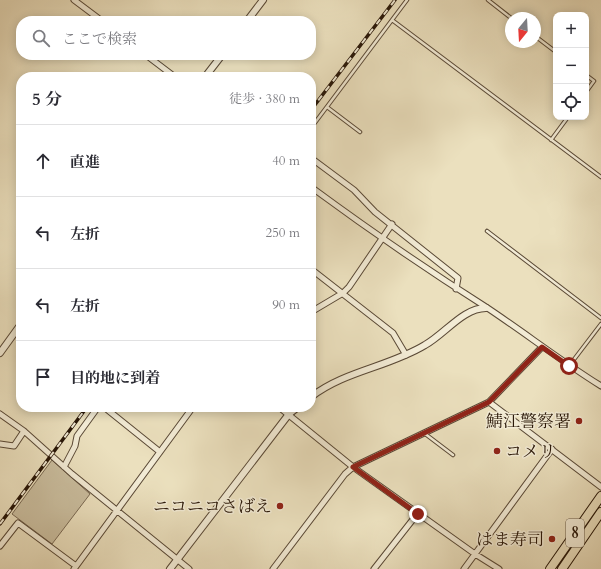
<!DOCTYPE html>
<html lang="ja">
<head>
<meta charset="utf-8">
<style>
	:root { --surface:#fff; --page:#f2f2f3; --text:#2b2b33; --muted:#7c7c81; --line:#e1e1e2 }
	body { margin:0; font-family:Cardo,"Noto Serif JP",serif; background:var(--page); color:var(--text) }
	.controls { position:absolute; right:12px; top:12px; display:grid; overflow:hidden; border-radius:8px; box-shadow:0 2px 10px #0003 }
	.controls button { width:36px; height:36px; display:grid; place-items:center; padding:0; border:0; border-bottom:1px solid var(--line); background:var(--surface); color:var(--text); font:20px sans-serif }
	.compass { position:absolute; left:505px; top:12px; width:36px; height:36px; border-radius:50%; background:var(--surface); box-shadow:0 2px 10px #0003; rotate:198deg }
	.stop { position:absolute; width:12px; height:12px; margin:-9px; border:3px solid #8f2418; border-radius:50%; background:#fff }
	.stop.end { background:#8f2418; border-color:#fff; box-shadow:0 1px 4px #0008 }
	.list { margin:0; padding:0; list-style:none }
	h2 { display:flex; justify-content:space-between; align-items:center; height:52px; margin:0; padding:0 16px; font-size:17px }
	h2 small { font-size:13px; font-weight:400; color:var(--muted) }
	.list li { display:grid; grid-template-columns:26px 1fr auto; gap:12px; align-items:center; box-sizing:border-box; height:72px; padding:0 16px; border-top:1px solid var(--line) }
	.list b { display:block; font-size:15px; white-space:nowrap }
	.list em { font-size:13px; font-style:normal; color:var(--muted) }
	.icon { flex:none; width:22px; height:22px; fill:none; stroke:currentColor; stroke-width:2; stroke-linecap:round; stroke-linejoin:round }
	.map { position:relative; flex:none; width:601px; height:569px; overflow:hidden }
	.search { position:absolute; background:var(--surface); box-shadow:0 2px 10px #0003; left:16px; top:16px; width:300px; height:44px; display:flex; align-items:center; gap:10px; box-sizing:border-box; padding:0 14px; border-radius:16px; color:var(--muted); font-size:15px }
	.panel { position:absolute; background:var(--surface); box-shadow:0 2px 10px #0003; left:16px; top:72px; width:300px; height:340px; border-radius:16px }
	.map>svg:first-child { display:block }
	.green { fill:#cabe9f; stroke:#7a6a54 }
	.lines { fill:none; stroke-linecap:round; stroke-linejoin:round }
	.service-casing { stroke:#5a4936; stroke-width:4.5 }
	.minor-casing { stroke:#5a4936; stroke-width:7 }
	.tertiary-casing { stroke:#5a4936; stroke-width:8 }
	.trunk-casing { stroke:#291708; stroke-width:10 }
	.service { stroke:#f2ebd5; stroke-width:2.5 }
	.minor { stroke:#f2ebd5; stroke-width:5 }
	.tertiary { stroke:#f2ebd5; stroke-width:6 }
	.trunk { stroke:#ebe0be; stroke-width:8 }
	.rail-casing { stroke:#291708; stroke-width:3.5 }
	.rail { stroke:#f2ebd5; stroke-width:2; stroke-dasharray:6; stroke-linecap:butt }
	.route { stroke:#8f2418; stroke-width:5 }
	.poi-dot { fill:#8f2418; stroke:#f2ebd5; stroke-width:1.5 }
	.labels { text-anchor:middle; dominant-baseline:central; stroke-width:3; stroke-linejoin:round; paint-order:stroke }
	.shield { fill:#f2ebd5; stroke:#655746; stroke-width:1 }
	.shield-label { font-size:16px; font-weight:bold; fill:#291708 }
	.poi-label { font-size:17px; fill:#291708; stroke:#f2ebd5; text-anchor:end }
</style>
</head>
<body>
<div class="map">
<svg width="601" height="569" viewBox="0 0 601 569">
	<rect width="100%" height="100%" fill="#ebe0be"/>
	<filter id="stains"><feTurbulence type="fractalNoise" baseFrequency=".005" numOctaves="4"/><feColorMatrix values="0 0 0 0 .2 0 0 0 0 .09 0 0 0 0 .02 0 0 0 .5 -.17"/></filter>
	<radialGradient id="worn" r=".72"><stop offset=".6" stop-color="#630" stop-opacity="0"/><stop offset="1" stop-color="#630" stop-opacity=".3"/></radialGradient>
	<path class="green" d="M52 460 90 494 52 544 12 514Z"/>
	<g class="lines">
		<defs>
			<path id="service" d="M488 0 511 18
				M392 20 601 177
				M535 36 556 52
				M586 75 594 81 586 92
				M327 107 360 132
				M311 128 407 0
				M551 140 568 117
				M487 231 601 318
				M569 366 601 324
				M424 433 453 455"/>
			<path id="minor" d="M74 0 102 21
				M146 55 175 77
				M311 158 354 190 375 212 458 278 456 289
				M311 187C368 229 426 269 486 307 525 333 561 361 601 386
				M311 269 393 333 406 355
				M311 312 343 293 349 287 392 224
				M489 402 601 487
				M104 407 160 452
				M279 407 353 467 475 554 499 569
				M0 414 24 431 72 474 189 569
				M0 444 14 446 24 431
				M64 467 75 446 77 436 98 407
				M0 546 18 523 76 566
				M74 569 193 407
				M273 569 345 474 353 467 489 402 542 347
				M374 569 418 513
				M464 569 552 449"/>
			<path id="tertiary" d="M247 21 263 0
				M205 77 222 55
				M0 353 21 324
				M311 397C344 371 389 367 425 345 445 334 463 308 486 308
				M170 569 289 414 298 407"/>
			<path id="trunk" d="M550 569 601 496
				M562 569 601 512"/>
		</defs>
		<use href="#service" class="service-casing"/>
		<use href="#minor" class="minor-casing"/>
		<use href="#tertiary" class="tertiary-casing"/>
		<use href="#trunk" class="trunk-casing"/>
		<use href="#service" class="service"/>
		<use href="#minor" class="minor"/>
		<use href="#tertiary" class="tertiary"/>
		<use href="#trunk" class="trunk"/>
		<defs>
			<path id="rail" d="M311 110 395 0
				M0 524 87 407"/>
		</defs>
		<use href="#rail" class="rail-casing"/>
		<use href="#rail" class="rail"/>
	</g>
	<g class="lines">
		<path class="route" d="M418 514 353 467 489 402 542 347 569 366"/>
	</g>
	<g class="poi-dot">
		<circle cx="579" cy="421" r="4"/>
		<circle cx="497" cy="451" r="4"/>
		<circle cx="280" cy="506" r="4"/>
		<circle cx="552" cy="539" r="4"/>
	</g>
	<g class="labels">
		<rect class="shield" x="566" y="519" width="18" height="28" rx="3"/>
		<g class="shield-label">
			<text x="575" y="533">8</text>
		</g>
		<g class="poi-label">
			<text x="571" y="421">鯖江警察署</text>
			<text x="505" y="451" text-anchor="start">コメリ</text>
			<text x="272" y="506">ニコニコさばえ</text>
			<text x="544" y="539">はま寿司</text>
		</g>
	</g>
	<rect width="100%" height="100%" filter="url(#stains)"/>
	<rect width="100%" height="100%" fill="url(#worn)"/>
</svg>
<div class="controls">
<button>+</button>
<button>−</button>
<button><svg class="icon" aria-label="locate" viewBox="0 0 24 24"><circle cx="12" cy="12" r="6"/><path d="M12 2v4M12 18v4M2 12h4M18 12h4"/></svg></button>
</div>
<svg class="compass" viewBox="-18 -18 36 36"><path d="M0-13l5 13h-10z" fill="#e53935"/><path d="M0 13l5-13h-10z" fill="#7c7c81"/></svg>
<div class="stop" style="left:569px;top:366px"></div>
<div class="stop end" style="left:418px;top:514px"></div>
<div class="search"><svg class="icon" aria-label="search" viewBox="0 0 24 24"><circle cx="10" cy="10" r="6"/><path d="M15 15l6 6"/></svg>ここで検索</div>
<section class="panel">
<h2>5 分<small>徒歩 · 380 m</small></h2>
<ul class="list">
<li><svg class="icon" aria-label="ahead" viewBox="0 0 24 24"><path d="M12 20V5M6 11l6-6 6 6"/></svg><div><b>直進</b></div><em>40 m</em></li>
<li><svg class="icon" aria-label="left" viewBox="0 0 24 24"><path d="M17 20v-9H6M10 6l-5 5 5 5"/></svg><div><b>左折</b></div><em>250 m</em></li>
<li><svg class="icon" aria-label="left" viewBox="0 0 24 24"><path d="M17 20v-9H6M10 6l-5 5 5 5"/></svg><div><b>左折</b></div><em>90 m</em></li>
<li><svg class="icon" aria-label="arrive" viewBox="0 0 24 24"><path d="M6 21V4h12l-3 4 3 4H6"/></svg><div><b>目的地に到着</b></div></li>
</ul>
</section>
</div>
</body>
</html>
